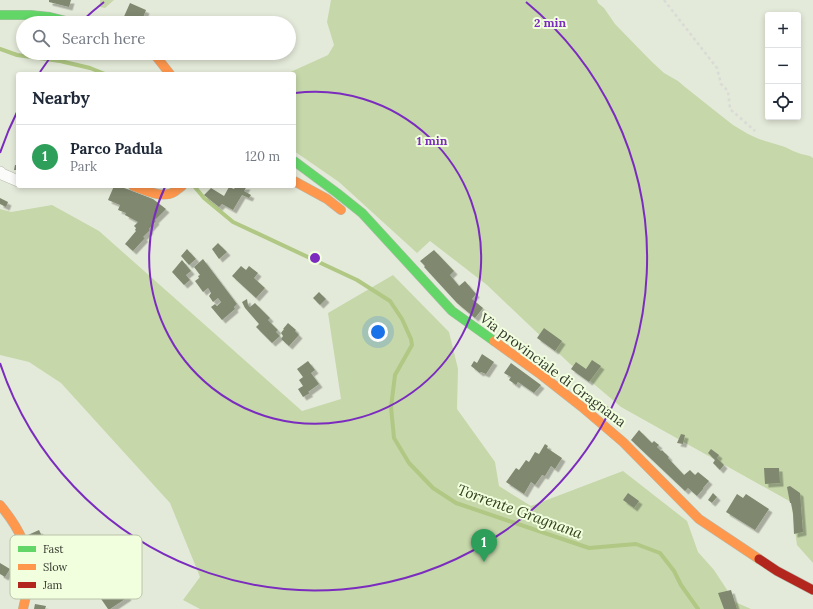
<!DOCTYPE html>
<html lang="en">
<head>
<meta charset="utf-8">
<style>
	:root { --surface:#fff; --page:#f6f6f7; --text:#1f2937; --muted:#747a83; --line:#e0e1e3; --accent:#0f766e }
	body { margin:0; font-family:Lora,serif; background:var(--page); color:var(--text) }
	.controls { position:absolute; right:12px; top:12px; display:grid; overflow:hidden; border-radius:4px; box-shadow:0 2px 6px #0003 }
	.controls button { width:36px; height:36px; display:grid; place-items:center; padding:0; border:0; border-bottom:1px solid var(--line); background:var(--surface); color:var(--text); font:20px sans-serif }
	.you { position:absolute; left:378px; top:332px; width:14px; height:14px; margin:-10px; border:3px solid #fff; border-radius:50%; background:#1a73e8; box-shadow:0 0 0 6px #1a73e833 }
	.badge { display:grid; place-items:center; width:26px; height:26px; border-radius:50%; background:var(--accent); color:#fff; font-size:13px; font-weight:700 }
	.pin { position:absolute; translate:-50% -33px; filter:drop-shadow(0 1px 2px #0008) }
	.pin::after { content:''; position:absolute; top:21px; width:14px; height:12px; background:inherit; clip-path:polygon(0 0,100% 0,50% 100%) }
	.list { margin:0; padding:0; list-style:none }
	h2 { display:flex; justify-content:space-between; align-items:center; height:52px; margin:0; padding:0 16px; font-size:17px }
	h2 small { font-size:13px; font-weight:400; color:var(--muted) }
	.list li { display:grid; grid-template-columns:26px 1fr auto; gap:12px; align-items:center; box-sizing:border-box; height:64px; padding:0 16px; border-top:1px solid var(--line) }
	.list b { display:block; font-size:15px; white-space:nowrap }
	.list p { margin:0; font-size:13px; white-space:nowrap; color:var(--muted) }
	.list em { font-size:13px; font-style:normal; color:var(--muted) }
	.icon { flex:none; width:22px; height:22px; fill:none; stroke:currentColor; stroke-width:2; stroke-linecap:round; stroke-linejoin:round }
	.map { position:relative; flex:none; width:813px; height:609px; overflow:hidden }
	.search { position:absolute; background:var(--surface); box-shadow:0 2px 6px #0003; left:16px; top:16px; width:280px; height:44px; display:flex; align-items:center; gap:10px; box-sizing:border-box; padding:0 14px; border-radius:22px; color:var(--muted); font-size:15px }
	.panel { position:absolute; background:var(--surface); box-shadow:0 2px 6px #0003; left:16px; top:72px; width:280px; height:116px; border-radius:4px }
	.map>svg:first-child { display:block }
	.green { fill:#c6d7aa }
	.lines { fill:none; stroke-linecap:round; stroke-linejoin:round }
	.stream { stroke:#b0c883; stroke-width:4 }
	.building { fill:#808870; filter:url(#shadow) }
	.street-casing { stroke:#b5baac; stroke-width:12 }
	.fast-casing { stroke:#b5baac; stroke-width:10 }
	.slow-casing { stroke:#b5baac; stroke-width:10 }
	.jam-casing { stroke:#b5baac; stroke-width:10 }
	.path { stroke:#d9dbd6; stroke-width:2.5; stroke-dasharray:3 3; stroke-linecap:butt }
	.street { stroke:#fbfcf9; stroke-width:11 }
	.fast { stroke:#63d668; stroke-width:9 }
	.slow { stroke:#ff974d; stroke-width:9 }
	.jam { stroke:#b3261e; stroke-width:9 }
	.ring { fill:none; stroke:#7b2cbf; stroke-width:2 }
	.labels { text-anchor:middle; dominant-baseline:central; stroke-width:4; stroke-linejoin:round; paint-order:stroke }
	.street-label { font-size:14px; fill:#353a2e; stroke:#f2ffdf }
	.water-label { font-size:15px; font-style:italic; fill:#313e18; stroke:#f2ffdf }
	.key { fill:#f2ffdf; stroke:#b9c4aa; stroke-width:1 }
	.key-label { font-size:11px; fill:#353a2e }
	.centre { fill:#7b2cbf; stroke:#f2ffdf; stroke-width:2 }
	.ring-label { font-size:12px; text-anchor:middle; font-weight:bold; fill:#7b2cbf; stroke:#f2ffdf; stroke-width:4; stroke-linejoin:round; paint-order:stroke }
</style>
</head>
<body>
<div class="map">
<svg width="813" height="609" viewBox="0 0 813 609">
	<defs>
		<filter id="shadow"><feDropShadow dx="3.5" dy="3.5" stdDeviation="0" flood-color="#0004"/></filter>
	</defs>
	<rect width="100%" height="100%" fill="#e4ead9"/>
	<path class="green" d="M100 0H114L105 8 100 7Z
		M331 0H597L598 3 604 8 615 24 651 61 664 73 678 81 685 87 719 114 733 125 748 134 759 139 785 147 793 151 801 154 810 156 813 158V563L797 545 791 502 621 407 569 363 487 285 430 241 417 253 339 182 294 151V74H286L328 55 334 45 327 22Z
		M52 205 99 231 302 411 341 399 328 313 393 275 449 332 458 369 457 409 495 462 499 486 531 506 623 471 687 521 698 552 714 570 735 602 751 609H200L183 600 200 577 170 503 61 383 29 362 0 355V209L11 212Z"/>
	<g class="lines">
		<path class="stream" d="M0 49 17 55 60 61 90 68 105 74
			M194 186 204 198 233 222 357 280 390 301 402 319 411 339 412 345 395 375 391 407 394 438 409 463 433 488 456 503 589 548 636 544 660 553 674 571 681 585 698 609"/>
	</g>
	<path class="building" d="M49 0H71L69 7 49 2Z
		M130 3 146 10 141 23H127L122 21Z
		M15 165H18V170H14Z
		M114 186 121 187 130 190 153 199 166 209 155 220 156 221 149 229 150 230 143 237 145 238 133 251 125 244 136 231 135 230 136 228 134 226 138 222 125 215 126 213 118 210 120 205 108 200Z
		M236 186H247L244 191 251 195 249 198 242 195 233 210 222 204 219 207 204 195 211 188 224 196 229 187 234 189Z
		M0 198 8 202 6 207 0 204Z
		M218 243 227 252 219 259 212 249Z
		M187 249 196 259 189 265 181 256Z
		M434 250 454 271 450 275 459 286 465 281 476 294 472 299 483 308 475 318 457 303 424 267 425 266 420 261Z
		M203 259 237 304 234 307 235 309 222 320 211 307 215 304 217 306 221 302 218 298 213 302 209 296 211 293 208 288 203 292 195 281 199 278 198 276 200 275 194 267Z
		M182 260 191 271 186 275 190 280 184 285 172 272Z
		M241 266 246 270 249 266 258 273 254 278 265 288 256 298 232 276Z
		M319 292 326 299 320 305 313 298Z
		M247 299 248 305 250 307 255 303 270 318 268 320 278 330 276 332 280 336 272 343 256 327 259 324 245 308 242 302Z
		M288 323 296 330 295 331 299 335 289 346 281 339 283 336 281 333 284 329H283Z
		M544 328 562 341 555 351 537 338Z
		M482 354 494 362 486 374 481 372 480 373 471 366 474 361 477 363Z
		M592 360 601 366 589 382 571 369 576 362 586 369Z
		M308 361 315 370 311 373 319 384 308 392 310 393 303 397 298 389 303 386 299 380 303 377 297 369Z
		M511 363 541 385 534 393 518 382 516 385 509 380 511 377 504 373Z
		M607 406 614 412 610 416 604 410Z
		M639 430 652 443 654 441 659 445 657 447 661 451 662 450 669 457 668 458 684 475 690 470 695 475 698 472 709 481 703 488V489L697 496 688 488 685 491 631 440Z
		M681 434 685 435 683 444 677 443Z
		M545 444 548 446 547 448 562 458 555 469 551 466 545 476 542 475 535 485 531 482 524 494 506 482 516 468 519 470 526 460 529 462 535 452 539 454Z
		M711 449 719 455 717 458 724 465 720 470 713 463 715 460 708 453Z
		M764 468H779L780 483 765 484Z
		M790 486 800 493 803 532 794 534 793 513 791 503H790L787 487Z
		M628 493 639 501 634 508 623 500Z
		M713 493 717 497 712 503 708 500Z
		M737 494 743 498 746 494 769 509 755 530 726 512Z
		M39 530 42 536 40 537 42 541 33 545 28 535Z
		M0 563 10 569 5 577 0 574Z
		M114 577 128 597 110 609H108L95 590Z
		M731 590 737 609H724L718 593Z
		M35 604 46 606 45 609H34Z"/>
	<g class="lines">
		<defs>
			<path id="street" d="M0 172 2 174 18 181"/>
			<path id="fast" d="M0 15H31L50 17 74 23
				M294 161 337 193 362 213 452 311 494 341"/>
			<path id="slow" d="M152 53 155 55 170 74
				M294 181 327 199 341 210
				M133 186C145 190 162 199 174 192 177 190 179 188 182 186
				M494 341 540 374 582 407 623 442 699 519 759 559
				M0 505C16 524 30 547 29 572 29 585 26 597 23 609"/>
			<path id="jam" d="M759 559 777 571 813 590"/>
		</defs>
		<use href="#street" class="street-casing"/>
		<use href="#fast" class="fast-casing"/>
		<use href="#slow" class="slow-casing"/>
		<use href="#jam" class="jam-casing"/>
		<path class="path" d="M664 0 717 68 721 84 728 91 730 109 755 131"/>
		<use href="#street" class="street"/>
		<use href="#fast" class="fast"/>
		<use href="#slow" class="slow"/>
		<use href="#jam" class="jam"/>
	</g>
	<g class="ring">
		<path d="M295 93A166 166 0 1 1 165 187"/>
		<path d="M0 153A332 332 0 0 1 18 110M40 72A332 332 0 0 1 53 54M82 21A332 332 0 0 1 104 2M526 2A332 332 0 1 1 0 363"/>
	</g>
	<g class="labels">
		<g class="street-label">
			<text transform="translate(553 370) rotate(37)">Via provinciale di Gragnana</text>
		</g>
		<g class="water-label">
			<text transform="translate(520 511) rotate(20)">Torrente Gragnana</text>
		</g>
	</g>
	<rect x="10" y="535" width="132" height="64" rx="6" class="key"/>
	<rect x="18" y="546" width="18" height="6" fill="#63d668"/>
	<rect x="18" y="564" width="18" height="6" fill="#ff974d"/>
	<rect x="18" y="582" width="18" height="6" fill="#b3261e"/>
	<g class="key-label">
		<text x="43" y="553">Fast</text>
		<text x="43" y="571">Slow</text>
		<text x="43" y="589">Jam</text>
	</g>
	<circle cx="315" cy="258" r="6" class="centre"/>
	<g class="ring-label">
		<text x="550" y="27">2 min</text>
		<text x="432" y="145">1 min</text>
	</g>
</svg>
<div class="controls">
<button>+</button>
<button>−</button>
<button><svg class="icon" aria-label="locate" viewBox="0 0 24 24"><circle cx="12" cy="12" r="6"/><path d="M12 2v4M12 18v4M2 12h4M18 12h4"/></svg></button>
</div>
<div class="you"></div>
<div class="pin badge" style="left:484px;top:562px;background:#2e9e5b">1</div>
<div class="search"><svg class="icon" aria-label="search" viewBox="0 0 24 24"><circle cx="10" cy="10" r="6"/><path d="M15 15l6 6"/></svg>Search here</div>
<section class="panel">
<h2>Nearby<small></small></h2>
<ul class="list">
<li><span class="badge" style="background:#2e9e5b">1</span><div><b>Parco Padula</b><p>Park</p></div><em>120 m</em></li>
</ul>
</section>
</div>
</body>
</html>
